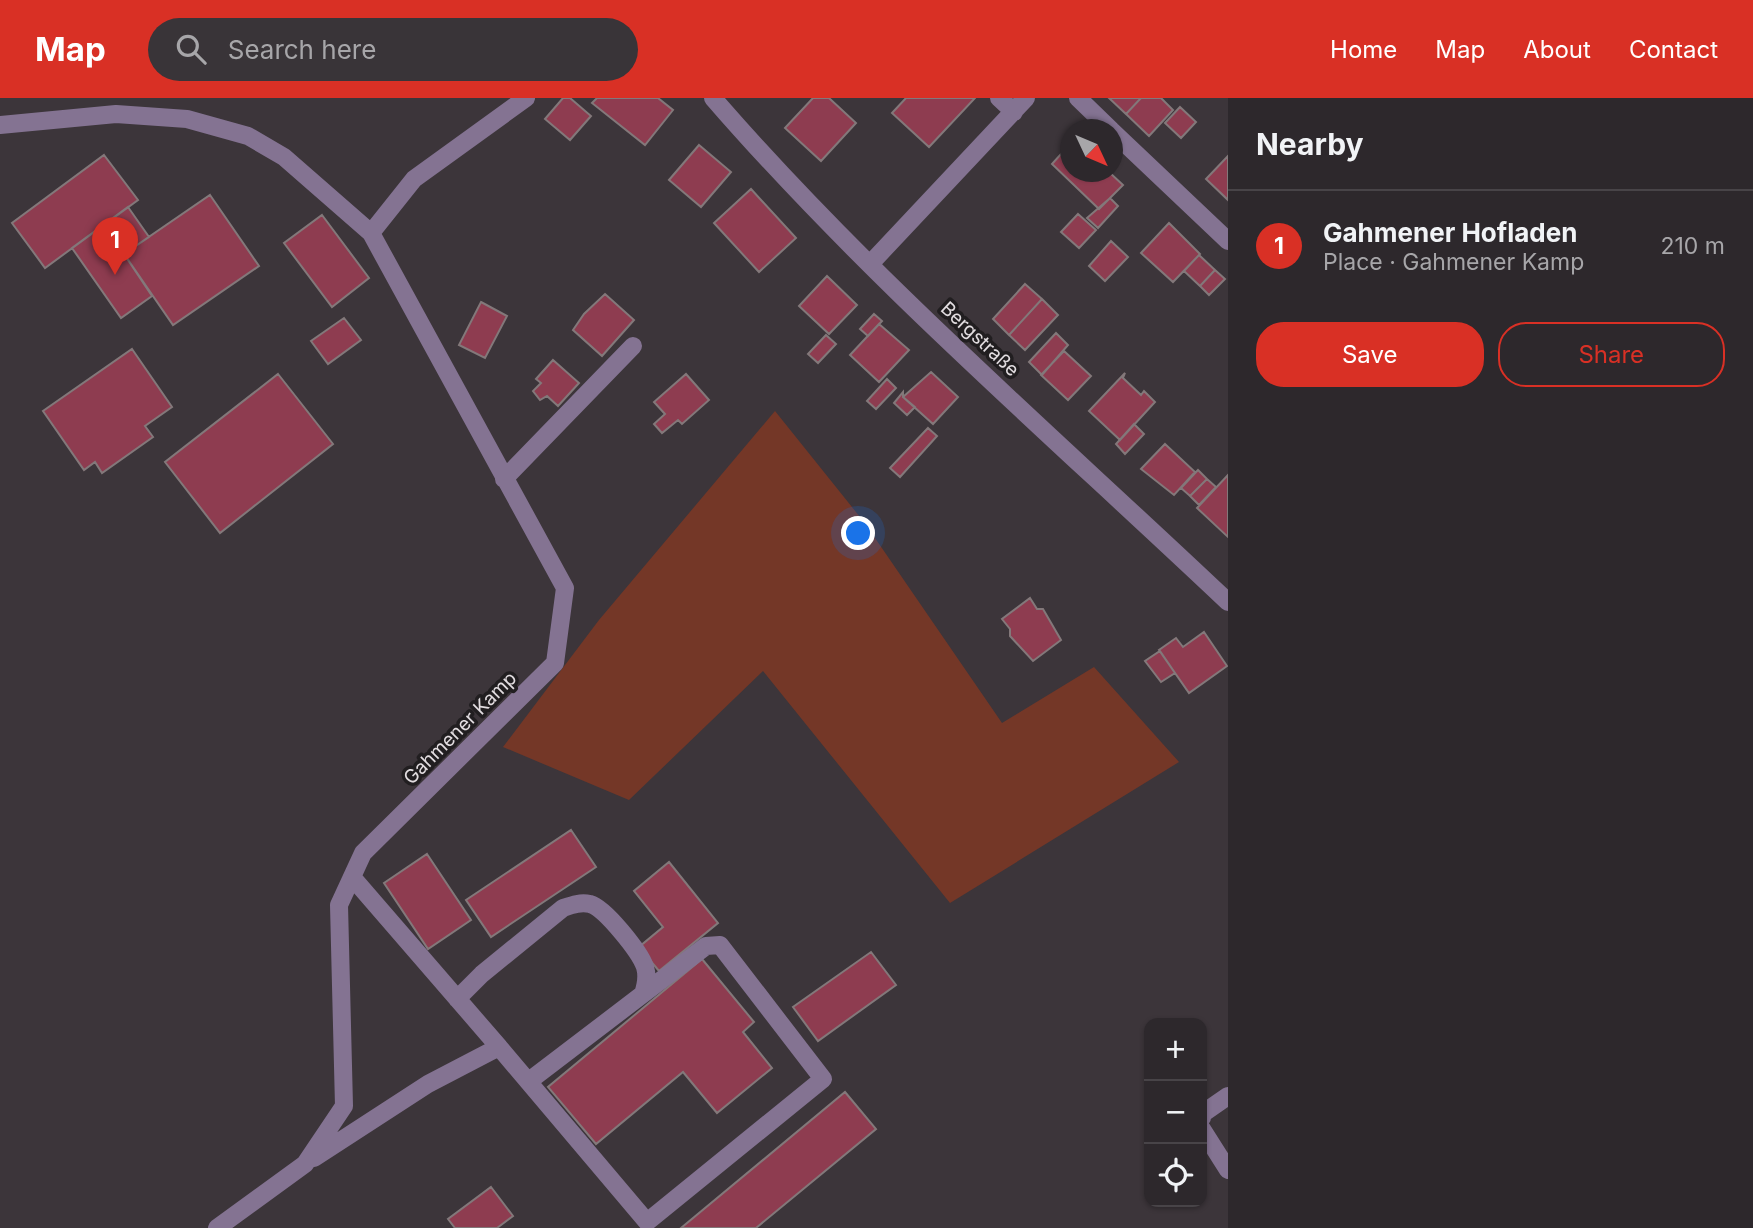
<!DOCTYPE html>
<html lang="en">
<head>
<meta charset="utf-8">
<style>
	:root { --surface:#2d282c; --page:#393438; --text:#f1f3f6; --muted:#a7a6a9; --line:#484448; --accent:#d93025 }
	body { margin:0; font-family:Inter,sans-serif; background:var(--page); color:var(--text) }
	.controls { position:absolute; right:21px; bottom:21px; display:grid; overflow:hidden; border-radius:14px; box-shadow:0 2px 5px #0004 }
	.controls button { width:63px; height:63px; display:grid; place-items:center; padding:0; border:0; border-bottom:2px solid var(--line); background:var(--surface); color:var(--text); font:35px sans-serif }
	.compass { position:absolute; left:1060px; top:21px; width:63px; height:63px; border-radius:50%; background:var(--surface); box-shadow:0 2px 5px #0004; rotate:134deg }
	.you { position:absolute; left:859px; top:436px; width:24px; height:24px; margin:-18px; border:5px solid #fff; border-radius:50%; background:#1a73e8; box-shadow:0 0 0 10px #1a73e833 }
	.badge { display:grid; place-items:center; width:46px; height:46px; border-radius:50%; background:var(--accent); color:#fff; font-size:23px; font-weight:700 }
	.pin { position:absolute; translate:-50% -58px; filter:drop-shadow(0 2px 4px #0008) }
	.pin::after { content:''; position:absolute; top:37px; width:24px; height:21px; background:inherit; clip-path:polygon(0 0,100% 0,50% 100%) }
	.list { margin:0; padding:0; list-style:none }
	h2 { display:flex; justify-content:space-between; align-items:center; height:91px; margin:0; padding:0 28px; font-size:30px }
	h2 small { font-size:23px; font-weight:400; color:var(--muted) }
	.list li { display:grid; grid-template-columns:46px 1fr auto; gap:21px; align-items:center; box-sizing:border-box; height:112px; padding:0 28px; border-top:2px solid var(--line) }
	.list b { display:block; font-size:26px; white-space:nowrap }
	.list p { margin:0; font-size:23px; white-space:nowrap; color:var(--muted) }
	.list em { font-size:23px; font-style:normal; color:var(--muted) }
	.actions { display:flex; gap:14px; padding:21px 28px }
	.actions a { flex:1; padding:16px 0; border:2px solid var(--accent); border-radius:28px; text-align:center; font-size:24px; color:var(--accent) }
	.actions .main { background:var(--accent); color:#fff }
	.icon { flex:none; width:38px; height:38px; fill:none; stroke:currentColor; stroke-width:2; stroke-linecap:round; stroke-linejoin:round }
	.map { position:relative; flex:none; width:1228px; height:1130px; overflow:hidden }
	header { display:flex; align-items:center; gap:42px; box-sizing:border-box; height:98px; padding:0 35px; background:var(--accent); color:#fff }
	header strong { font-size:33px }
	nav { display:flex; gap:38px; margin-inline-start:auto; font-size:24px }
	.search { width:490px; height:63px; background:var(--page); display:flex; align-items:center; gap:18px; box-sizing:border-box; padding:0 24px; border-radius:38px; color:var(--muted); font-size:26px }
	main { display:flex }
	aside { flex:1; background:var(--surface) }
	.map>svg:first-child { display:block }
	.green { fill:#743727 }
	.building { fill:#8e3c50; stroke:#83787a; stroke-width:2 }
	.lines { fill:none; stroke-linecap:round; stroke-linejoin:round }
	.minor { stroke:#847392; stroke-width:18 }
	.labels { text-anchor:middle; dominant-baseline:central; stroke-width:7; stroke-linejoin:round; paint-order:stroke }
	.street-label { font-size:19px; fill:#e2dde0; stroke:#211e20 }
</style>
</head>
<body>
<header>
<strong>Map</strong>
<div class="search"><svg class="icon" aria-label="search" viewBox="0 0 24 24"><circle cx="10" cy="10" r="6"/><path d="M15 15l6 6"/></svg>Search here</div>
<nav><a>Home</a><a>Map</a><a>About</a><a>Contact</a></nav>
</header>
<main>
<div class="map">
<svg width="1228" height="1130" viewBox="0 0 1228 1130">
	<rect width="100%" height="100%" fill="#3c353a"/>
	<path class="green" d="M775 313 864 424 1002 625 1094 569 1179 664 950 805 763 573 629 702 503 649 599 522Z"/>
	<path class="building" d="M563 0H570L591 18 570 42 545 21Z
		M597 0H658L673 12 645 47 592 5Z
		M813 0H829L856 25 821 63 785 30Z
		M906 0H975L929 49 892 15Z
		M1109 0H1141L1126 16Z
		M1141 0H1161L1173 12 1149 38 1126 16Z
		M1180 9 1196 24 1181 40 1165 25Z
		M1070 46V74H1109L1123 87 1099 111 1052 66Z
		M699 47 731 74 701 109 669 82Z
		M104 57 138 102 45 170 12 125Z
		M1228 58V102L1206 81Z
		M751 91 796 140 759 174 714 125Z
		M210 97 259 168 173 227 124 156Z
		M1110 100 1118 108 1098 130 1087 120Z
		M128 109 149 139 124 156 152 198 121 220 72 150Z
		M1078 116 1096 132 1079 150 1061 134Z
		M322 117 369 180 332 209 284 145Z
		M1169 125 1200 156 1173 184 1141 155Z
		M1111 143 1128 159 1105 183 1089 168Z
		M1199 157 1215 172 1200 188 1184 173Z
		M1215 172 1225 181 1209 197 1200 188Z
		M827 178 857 207 829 236 799 208Z
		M1025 186 1042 201 1009 237 993 221Z
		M605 196 634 222 602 258 573 232 584 216Z
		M1042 201 1058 217 1025 252 1009 237Z
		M481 204 507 218 485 260 459 247Z
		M874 216 882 223 868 238 860 231Z
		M344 220 361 242 328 266 311 243Z
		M879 226 909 252 879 284 850 257Z
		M1056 235 1068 247 1042 277 1029 264Z
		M826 237 836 246 818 265 808 256Z
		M132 251 172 309 145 328 153 339 102 375 95 364 84 372 43 313Z
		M1064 253 1091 278 1068 302 1041 277Z
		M553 262 579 285 558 308 547 298 540 302 533 293 541 285 536 281Z
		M931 274 958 299 933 326 903 299Z
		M1125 275 1123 280 1141 297 1144 293 1155 304 1120 342 1089 313Z
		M278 276 333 346 220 435 165 364Z
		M686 276 709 302 682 326 678 322 662 335 654 326 665 316 654 304Z
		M887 281 896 290 876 311 867 303Z
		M903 294V299L915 309 907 317 894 305Z
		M1134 326 1144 336 1125 356 1116 346Z
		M928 330 937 338 900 379 890 370Z
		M1165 346 1195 374 1174 397 1141 371Z
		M1198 372 1207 381 1190 398 1181 390Z
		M1228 377V439L1197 410Z
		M1207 381 1216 389 1199 407 1190 398Z
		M1030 500 1037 511H1043L1061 542 1033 563 1010 538V531L1002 521Z
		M1204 534 1227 568 1189 595 1159 552 1176 540 1183 549Z
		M1160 553 1175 575 1161 584 1145 563Z
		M571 732 596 769 491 839 466 802Z
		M427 756 471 822 428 851 384 785Z
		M669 764 718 825 659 873 639 849 663 829 634 793Z
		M871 854 896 887 818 943 793 909Z
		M702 861 754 924 743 934 772 970 717 1015 683 974 596 1046 548 989Z
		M845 994 876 1031 756 1130H681Z
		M491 1089 513 1118 497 1130H455L448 1121Z"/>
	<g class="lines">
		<path class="minor" d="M713 0C869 180 1055 340 1228 504
			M999 0 1014 14
			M1078 0 1111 32
			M0 27 116 16 187 21 248 38 284 59 371 135 565 490 555 565 363 755 339 807 344 1008 305 1066 217 1130
			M1112 33 1228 143
			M371 135 414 81 526 0
			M870 166 1026 0
			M504 381 633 248
			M352 779 499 949
			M457 901 482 876 563 810C572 807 580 804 590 806 605 810 640 854 645 869 648 879 646 887 643 896
			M1202 1020V1016L1228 998
			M1202 1031 1228 1072
			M314 1060 428 986 499 949 647 1124 823 981 720 847 706 848 529 983"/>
	</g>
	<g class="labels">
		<g class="street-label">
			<text transform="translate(980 241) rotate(43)">Bergstraße</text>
			<text transform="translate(460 630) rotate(-45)">Gahmener Kamp</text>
		</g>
	</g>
</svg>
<div class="controls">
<button>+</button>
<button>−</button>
<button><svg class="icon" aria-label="locate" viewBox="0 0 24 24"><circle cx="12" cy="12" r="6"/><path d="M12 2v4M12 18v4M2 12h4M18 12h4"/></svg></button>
</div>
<svg class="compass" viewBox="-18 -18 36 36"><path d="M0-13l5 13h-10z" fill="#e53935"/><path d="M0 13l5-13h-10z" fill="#a7a6a9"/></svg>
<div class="you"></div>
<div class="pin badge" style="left:115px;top:177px">1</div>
</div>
<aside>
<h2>Nearby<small></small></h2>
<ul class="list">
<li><span class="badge">1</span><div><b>Gahmener Hofladen</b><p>Place · Gahmener Kamp</p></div><em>210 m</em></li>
</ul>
<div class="actions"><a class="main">Save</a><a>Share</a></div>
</aside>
</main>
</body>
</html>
